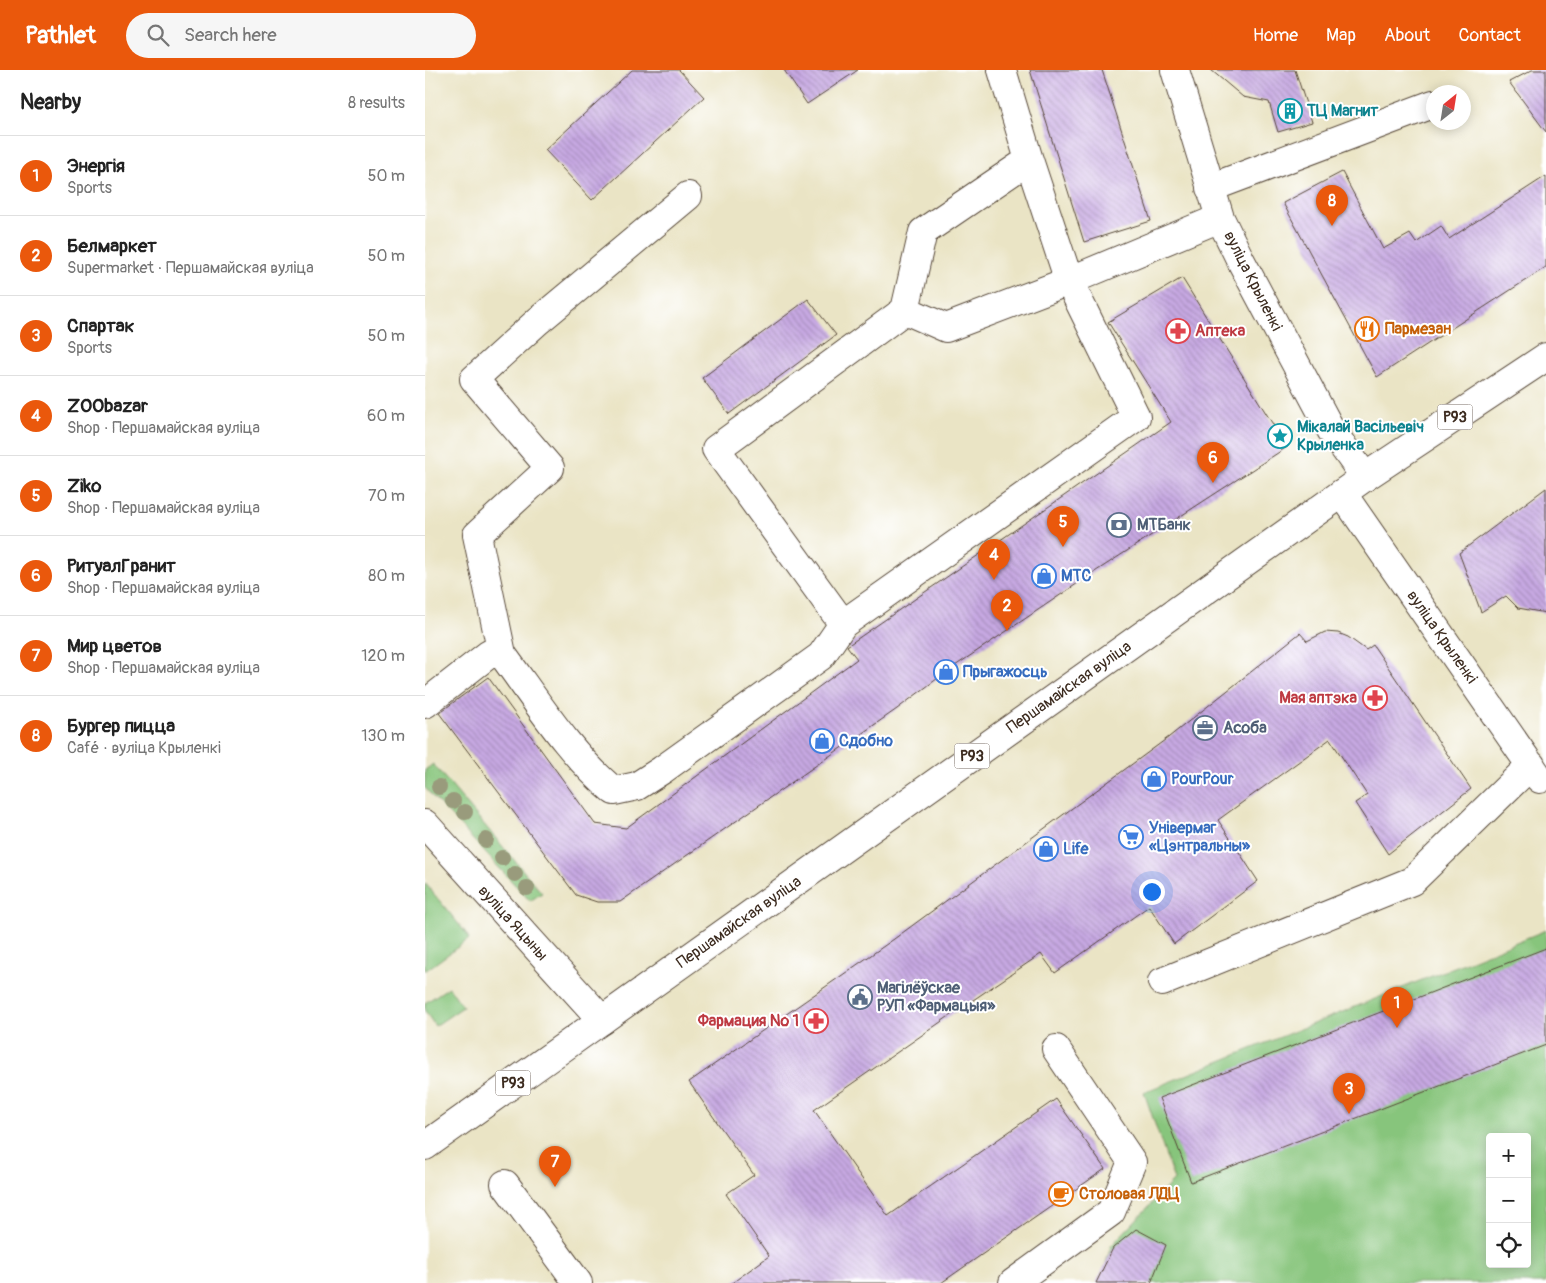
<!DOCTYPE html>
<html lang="en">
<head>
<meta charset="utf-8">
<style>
	:root { --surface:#fff; --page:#f6f6f6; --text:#222; --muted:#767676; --line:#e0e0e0; --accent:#ea580c }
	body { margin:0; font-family:Pangolin,sans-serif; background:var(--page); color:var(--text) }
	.controls { position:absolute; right:15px; bottom:15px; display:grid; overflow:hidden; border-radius:5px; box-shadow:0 2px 12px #0003 }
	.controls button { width:45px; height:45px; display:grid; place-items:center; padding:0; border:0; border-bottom:1px solid var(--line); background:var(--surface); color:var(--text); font:25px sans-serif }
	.compass { position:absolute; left:1001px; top:15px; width:45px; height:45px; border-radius:50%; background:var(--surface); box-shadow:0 2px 12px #0003; rotate:30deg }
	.you { position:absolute; left:726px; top:821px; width:18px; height:18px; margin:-12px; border:4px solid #fff; border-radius:50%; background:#1a73e8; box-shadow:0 0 0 8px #1a73e833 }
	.badge { display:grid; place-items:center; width:32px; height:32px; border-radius:50%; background:var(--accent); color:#fff; font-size:16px; font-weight:700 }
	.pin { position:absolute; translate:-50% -41px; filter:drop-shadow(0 1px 2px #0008) }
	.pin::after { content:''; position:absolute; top:26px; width:18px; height:15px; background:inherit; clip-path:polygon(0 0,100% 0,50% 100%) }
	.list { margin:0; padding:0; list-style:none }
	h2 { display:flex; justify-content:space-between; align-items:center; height:65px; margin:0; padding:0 20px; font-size:21px }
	h2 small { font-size:16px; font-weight:400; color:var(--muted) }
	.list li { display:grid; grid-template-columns:32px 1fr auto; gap:15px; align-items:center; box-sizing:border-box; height:80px; padding:0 20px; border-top:1px solid var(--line) }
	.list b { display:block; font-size:19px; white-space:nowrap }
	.list p { margin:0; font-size:16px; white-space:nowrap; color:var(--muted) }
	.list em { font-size:16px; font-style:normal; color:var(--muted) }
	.icon { flex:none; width:28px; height:28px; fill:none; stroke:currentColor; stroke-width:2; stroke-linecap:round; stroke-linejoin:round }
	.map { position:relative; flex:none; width:1121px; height:1213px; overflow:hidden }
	header { display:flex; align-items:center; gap:30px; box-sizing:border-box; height:70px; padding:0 25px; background:var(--accent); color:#fff }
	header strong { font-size:24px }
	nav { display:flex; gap:28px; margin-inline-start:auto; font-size:18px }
	.search { width:350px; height:45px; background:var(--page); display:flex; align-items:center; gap:12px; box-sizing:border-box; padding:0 18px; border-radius:28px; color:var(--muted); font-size:19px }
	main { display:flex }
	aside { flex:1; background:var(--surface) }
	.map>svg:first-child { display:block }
	.grass { fill:#87c57b; stroke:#61784c; fill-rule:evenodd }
	.building { fill:url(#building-back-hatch) }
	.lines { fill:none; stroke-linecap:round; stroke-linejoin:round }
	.minor-casing { stroke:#554637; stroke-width:30 }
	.major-casing { stroke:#554637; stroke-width:30 }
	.minor { stroke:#fff; stroke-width:28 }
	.major { stroke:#fff; stroke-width:28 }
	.tree { fill:#999b7b }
	.labels { text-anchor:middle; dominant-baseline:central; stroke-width:4; stroke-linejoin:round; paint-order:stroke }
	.shield { fill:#fff; stroke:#766a62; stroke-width:1 }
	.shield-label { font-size:15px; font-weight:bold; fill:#3b2a1e }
	.culture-label { font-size:16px; font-weight:bold; fill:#0d838f; stroke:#fff; text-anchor:start }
	.street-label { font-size:16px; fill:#3b2a1e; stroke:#fff }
	.food-label { font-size:16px; font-weight:bold; fill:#c56008; stroke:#fff; text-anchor:start }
	.health-label { font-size:16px; font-weight:bold; fill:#be3a42; stroke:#fff; text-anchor:end }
	.service-label { font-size:16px; font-weight:bold; fill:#4e5e75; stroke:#fff; text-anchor:start }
	.shop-label { font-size:16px; font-weight:bold; fill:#366cbe; stroke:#fff; text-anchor:start }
</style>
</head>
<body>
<header>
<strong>Pathlet</strong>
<div class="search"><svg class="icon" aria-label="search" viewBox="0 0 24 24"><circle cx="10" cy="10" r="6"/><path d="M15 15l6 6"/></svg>Search here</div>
<nav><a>Home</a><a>Map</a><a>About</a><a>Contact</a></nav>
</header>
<main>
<aside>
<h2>Nearby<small>8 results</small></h2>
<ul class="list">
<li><span class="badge">1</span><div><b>Энергія</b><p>Sports</p></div><em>50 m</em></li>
<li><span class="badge">2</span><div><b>Белмаркет</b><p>Supermarket · Першамайская вуліца</p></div><em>50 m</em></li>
<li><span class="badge">3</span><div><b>Спартак</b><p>Sports</p></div><em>50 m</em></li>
<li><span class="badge">4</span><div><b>ZOObazar</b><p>Shop · Першамайская вуліца</p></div><em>60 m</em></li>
<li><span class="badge">5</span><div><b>Ziko</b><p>Shop · Першамайская вуліца</p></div><em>70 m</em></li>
<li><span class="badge">6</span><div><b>РитуалГранит</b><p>Shop · Першамайская вуліца</p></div><em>80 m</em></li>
<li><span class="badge">7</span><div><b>Мир цветов</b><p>Shop · Першамайская вуліца</p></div><em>120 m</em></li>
<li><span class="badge">8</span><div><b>Бургер пицца</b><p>Café · вуліца Крыленкі</p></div><em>130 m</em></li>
</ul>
</aside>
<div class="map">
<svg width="1121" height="1213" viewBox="0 0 1121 1213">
	<defs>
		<pattern id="building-back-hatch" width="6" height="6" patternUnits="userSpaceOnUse" patternTransform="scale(1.25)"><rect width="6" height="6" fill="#c7a9e3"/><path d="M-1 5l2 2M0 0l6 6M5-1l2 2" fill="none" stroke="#a38ab7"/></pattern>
	</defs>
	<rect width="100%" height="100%" fill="#fff"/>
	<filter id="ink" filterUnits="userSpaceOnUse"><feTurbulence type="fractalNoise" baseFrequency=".02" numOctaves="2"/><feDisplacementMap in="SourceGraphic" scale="10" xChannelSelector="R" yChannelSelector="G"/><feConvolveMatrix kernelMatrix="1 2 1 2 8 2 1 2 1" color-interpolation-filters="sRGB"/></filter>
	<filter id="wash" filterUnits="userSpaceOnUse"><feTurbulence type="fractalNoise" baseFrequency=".0096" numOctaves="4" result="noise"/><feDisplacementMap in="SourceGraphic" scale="20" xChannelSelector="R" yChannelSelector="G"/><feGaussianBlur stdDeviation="1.12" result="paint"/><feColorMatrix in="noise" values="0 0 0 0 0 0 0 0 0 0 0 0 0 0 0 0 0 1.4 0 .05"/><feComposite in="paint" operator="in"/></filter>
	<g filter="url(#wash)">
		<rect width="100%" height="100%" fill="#eae4c5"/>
		<path class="grass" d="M8 694 117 823 105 831 0 718V700Z
			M0 813 41 863 44 869 0 901Z
			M1121 860V1213H675L686 1176 749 1110 719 1022ZM1065 1067H1102V1194H1065Z
			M24 917 38 937 10 956 0 941V933Z"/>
		<g id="blocks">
			<path class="building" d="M207 0H254L279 27 167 130 120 80Z
				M359 0H433L382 34Z
				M605 0H677L726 151 659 172Z
				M786 0H870L887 52 853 62 844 32 818 27Z
				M1107 0H1121V62L1084 12Z
				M917 102 958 179 985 164 991 173 1016 156 1024 169 1121 106V197L952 307 858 133Z
				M757 208 862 377 665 505 521 602 472 639 195 832H172L151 825 14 643 63 607 170 754 201 758 432 589 422 576 746 352 683 252Z
				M383 229 411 265 304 344 277 308Z
				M1121 418V543L1093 538 1081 526 1056 542 1034 483Z
				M900 562 913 563 923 567 941 580 948 575 1046 719 963 784 930 733 942 725 905 669 793 750 833 811 749 874 724 836 630 903 616 884 523 947 389 1040 463 1146 631 1029 680 1099 516 1213H307L344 1186 301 1124 329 1105 264 1012 469 869 744 667 875 563 882 571Z
				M1121 878V975L766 1112 734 1028Z
				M711 1159 741 1175 726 1213H671L688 1178Z"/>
		</g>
	</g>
	<g filter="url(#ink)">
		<use href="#blocks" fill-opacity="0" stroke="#554637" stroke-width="1"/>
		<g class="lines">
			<defs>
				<path id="minor" d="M750 0 795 148 815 189 906 360 940 407
					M785 118 1008 34
					M480 240 521 258 644 211 795 148
					M917 423 1115 709
					M418 554 291 379 480 240 498 162 604 90
					M77 584 52 465 125 398 49 309 113 251 263 126
					M0 634 64 584H77C111 630 145 685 189 721L212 716 237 700 396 586 418 554 711 347 644 211 604 90 577 0
					M0 754 177 950
					M737 912 987 811 1106 695
					M80 1114 153 1213
					M588 1213 686 1142 707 1092 631 979"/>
				<path id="major" d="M0 1076 940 407 1121 287"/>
			</defs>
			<use href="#minor" class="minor-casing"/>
			<use href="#major" class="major-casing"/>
			<use href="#minor" class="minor"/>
			<use href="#major" class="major"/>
		</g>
		<g class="tree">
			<circle cx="14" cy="717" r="8"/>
			<circle cx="28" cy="731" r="8"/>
			<circle cx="40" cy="742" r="8"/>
			<circle cx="61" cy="770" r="8"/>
			<circle cx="77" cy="788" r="8"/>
			<circle cx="90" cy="804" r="8"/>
			<circle cx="102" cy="818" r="8"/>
		</g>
	</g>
	<defs>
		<symbol id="building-ring" viewBox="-11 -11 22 22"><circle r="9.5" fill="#fff" stroke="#0f9aa8" stroke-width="1.5"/><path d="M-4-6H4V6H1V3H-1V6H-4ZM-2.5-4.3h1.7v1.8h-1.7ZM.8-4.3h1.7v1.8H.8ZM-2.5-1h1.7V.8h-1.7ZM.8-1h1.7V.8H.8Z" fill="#0f9aa8"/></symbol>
		<symbol id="restaurant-ring" viewBox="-11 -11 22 22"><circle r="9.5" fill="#fff" stroke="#e8710a" stroke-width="1.5"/><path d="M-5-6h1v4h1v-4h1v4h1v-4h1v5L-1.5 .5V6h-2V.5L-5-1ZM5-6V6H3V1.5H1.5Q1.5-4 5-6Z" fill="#e8710a"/></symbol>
		<symbol id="pharmacy-ring" viewBox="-11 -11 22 22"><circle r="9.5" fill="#fff" stroke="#e0444e" stroke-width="1.5"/><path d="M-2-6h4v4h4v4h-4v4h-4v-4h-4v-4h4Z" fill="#e0444e"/></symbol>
		<symbol id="sight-ring" viewBox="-11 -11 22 22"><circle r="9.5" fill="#fff" stroke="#0f9aa8" stroke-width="1.5"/><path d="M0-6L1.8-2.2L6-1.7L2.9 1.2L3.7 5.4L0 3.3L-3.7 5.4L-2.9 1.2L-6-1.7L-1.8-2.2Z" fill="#0f9aa8"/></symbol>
		<symbol id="bank-ring" viewBox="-11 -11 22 22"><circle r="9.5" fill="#fff" stroke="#5c6f8a" stroke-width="1.5"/><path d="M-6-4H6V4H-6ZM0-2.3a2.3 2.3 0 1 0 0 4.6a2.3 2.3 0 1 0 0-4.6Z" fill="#5c6f8a"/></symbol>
		<symbol id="shop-ring" viewBox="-11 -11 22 22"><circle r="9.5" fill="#fff" stroke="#3f7fe0" stroke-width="1.5"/><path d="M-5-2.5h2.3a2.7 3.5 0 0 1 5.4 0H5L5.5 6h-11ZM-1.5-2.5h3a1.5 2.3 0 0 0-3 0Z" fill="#3f7fe0"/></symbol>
		<symbol id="office-ring" viewBox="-11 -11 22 22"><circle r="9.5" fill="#fff" stroke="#5c6f8a" stroke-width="1.5"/><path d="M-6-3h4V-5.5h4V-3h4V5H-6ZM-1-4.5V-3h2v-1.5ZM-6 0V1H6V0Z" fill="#5c6f8a"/></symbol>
		<symbol id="supermarket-ring" viewBox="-11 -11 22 22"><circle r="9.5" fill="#fff" stroke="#3f7fe0" stroke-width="1.5"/><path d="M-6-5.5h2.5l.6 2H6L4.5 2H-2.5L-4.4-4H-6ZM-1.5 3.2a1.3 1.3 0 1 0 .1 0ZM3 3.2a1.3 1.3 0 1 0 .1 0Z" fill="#3f7fe0"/></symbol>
		<symbol id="civic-ring" viewBox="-11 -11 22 22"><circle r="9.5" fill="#fff" stroke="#5c6f8a" stroke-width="1.5"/><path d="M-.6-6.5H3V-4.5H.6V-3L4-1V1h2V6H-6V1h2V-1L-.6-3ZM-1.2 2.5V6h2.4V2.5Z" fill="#5c6f8a"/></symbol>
		<symbol id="cafe-ring" viewBox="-11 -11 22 22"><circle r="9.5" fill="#fff" stroke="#e8710a" stroke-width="1.5"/><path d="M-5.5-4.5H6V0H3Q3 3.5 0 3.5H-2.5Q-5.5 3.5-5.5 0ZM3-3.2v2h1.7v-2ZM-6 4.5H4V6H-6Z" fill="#e8710a"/></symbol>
	</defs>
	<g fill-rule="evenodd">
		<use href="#building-ring" x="851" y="27" width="28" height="28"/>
		<use href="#restaurant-ring" x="928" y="245" width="28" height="28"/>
		<use href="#pharmacy-ring" x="739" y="247" width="28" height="28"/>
		<use href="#sight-ring" x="841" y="352" width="28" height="28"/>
		<use href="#bank-ring" x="680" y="441" width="28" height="28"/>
		<use href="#shop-ring" x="605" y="492" width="28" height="28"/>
		<use href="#shop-ring" x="507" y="588" width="28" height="28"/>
		<use href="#pharmacy-ring" x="936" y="614" width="28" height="28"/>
		<use href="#office-ring" x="766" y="644" width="28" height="28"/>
		<use href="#shop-ring" x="383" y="657" width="28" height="28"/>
		<use href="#shop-ring" x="715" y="695" width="28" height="28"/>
		<use href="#supermarket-ring" x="692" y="753" width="28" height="28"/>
		<use href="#shop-ring" x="607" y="765" width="28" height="28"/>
		<use href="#civic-ring" x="421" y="913" width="28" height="28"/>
		<use href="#pharmacy-ring" x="377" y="937" width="28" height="28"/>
		<use href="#cafe-ring" x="622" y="1110" width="28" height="28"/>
	</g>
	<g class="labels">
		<g class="shield">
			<rect x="1012.5" y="334.5" width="35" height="25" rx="4"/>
			<rect x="529.5" y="673.5" width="35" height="25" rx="4"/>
			<rect x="70.5" y="1000.5" width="35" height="25" rx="4"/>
		</g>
		<g class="shield-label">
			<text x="1030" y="347">Р93</text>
			<text x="547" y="686">Р93</text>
			<text x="88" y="1013">Р93</text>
		</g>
		<g class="culture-label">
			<text x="882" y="41">ТЦ Магнит</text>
			<text x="872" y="357">Мікалай Васільевіч<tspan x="872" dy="18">Крыленка</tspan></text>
		</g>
		<g class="street-label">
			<text transform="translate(828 211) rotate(63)">вуліца Крыленкі</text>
			<text transform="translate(1017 567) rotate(55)">вуліца Крыленкі</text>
			<text transform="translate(644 617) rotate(-35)">Першамайская вуліца</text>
			<text transform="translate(314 852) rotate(-35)">Першамайская вуліца</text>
			<text transform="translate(88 853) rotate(48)">вуліца Яцыны</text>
		</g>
		<g class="food-label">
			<text x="960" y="259">Пармезан</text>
			<text x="654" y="1124">Столовая ЛДЦ</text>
		</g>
		<g class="health-label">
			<text x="770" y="261" text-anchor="start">Аптека</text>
			<text x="932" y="628">Мая аптэка</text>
			<text x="374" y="951">Фармация № 1</text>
		</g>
		<g class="service-label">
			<text x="712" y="455">МТБанк</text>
			<text x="798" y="658">Асоба</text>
			<text x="452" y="918">Магілёўскае<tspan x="452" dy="18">РУП «Фармацыя»</tspan></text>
		</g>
		<g class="shop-label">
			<text x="636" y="506">МТС</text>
			<text x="538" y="602">Прыгажосць</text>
			<text x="414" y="671">Сдобно</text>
			<text x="746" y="709">PourPour</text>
			<text x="724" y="758">Універмаг<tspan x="724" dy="18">«Цэнтральны»</tspan></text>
			<text x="638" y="779">Life</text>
		</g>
	</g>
</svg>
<div class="controls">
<button>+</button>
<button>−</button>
<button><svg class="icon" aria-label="locate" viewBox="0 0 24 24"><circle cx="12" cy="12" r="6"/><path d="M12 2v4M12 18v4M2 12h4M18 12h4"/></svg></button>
</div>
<svg class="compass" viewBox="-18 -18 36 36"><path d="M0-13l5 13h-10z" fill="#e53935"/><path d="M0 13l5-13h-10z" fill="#767676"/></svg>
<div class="you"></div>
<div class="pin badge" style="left:972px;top:958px">1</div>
<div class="pin badge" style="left:582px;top:561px">2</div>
<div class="pin badge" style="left:924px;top:1044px">3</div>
<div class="pin badge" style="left:569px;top:510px">4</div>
<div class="pin badge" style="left:638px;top:477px">5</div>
<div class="pin badge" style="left:788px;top:413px">6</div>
<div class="pin badge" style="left:130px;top:1117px">7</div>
<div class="pin badge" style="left:907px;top:156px">8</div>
</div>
</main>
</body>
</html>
